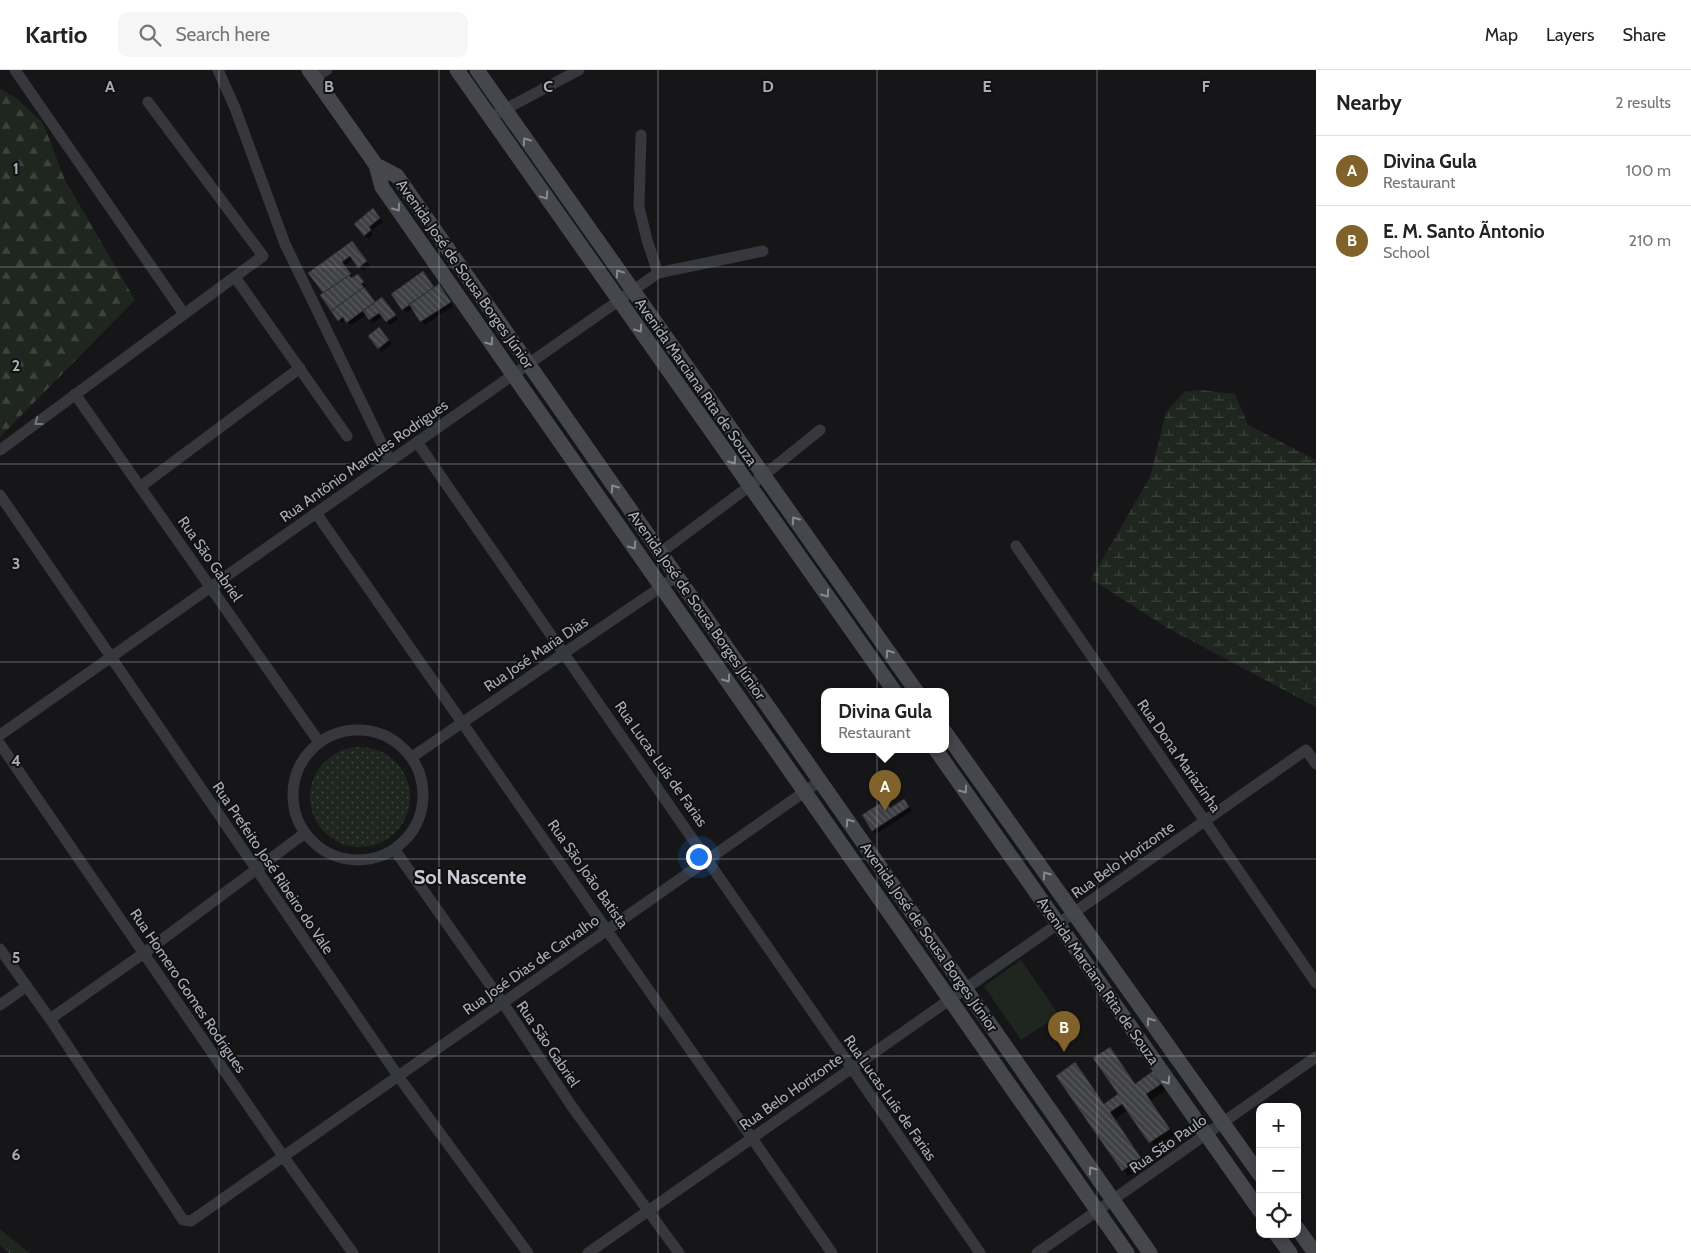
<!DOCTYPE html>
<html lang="en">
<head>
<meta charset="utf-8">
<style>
	:root { --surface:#fff; --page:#f6f6f6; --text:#222; --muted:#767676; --line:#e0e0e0; --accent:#80622a }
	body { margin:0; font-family:Cabin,sans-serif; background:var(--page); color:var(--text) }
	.controls { position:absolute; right:15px; bottom:15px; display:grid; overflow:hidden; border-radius:10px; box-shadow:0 2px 12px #0003 }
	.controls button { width:45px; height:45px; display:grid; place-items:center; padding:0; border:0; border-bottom:1px solid var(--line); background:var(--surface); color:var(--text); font:25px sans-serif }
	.you { position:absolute; left:698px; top:786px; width:18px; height:18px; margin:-12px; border:4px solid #fff; border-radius:50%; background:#1a73e8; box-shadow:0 0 0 8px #1a73e833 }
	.badge { display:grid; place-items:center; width:32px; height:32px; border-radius:50%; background:var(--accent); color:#fff; font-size:16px; font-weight:700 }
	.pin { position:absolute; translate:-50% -41px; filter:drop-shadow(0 1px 2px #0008) }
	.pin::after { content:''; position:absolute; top:26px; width:18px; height:15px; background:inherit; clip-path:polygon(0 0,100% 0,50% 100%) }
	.popup { position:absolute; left:821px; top:618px; width:128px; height:65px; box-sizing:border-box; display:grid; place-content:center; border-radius:10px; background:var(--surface); filter:drop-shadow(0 1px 4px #0005); font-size:16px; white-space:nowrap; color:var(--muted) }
	.popup b { font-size:19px; color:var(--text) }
	.popup::after { content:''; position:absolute; left:50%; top:100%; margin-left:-10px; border:10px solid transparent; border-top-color:var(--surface) }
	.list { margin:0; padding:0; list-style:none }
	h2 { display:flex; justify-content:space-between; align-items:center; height:65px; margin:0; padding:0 20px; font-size:21px }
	h2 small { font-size:16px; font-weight:400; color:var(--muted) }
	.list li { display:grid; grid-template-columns:32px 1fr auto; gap:15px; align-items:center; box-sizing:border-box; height:70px; padding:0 20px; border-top:1px solid var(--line) }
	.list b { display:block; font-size:19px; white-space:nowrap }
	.list p { margin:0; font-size:16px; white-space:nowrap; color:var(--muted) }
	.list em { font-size:16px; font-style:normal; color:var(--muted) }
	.icon { flex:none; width:28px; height:28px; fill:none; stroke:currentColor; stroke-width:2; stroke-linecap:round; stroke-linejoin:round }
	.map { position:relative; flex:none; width:1316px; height:1183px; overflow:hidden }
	header { display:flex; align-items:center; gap:30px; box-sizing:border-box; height:70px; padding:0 25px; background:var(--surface); border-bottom:1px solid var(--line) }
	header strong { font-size:24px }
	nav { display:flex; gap:28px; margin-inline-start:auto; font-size:18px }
	.search { width:350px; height:45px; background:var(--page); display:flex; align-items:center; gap:12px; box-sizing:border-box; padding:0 18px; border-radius:10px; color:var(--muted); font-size:19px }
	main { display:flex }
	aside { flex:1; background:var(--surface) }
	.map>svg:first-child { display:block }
	.grass { fill:url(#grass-tufts) }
	.forest { fill:url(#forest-firs) }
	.wetland { fill:url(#wetland-marsh) }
	.park { fill:url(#park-dots) }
	.pitch { fill:#1e261f }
	.shadow { fill:#0007 }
	.building { fill:url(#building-back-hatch); stroke:#303034 }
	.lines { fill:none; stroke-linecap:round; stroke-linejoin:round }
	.street { stroke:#37383d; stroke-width:11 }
	.secondary { stroke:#45474d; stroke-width:15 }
	.oneway { stroke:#858993 }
	.oneway2 { stroke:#757881 }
	.grid { fill:none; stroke:#a8adb8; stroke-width:1; stroke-opacity:0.55 }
	.labels { text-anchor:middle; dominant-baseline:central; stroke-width:4; stroke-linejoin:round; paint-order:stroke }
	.street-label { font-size:15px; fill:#a8adb8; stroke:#111113 }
	.district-label { font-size:20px; font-weight:bold; fill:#c9ccd4; stroke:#111113 }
	.grid-label { font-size:16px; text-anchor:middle; font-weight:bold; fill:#a8adb8; stroke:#111113; stroke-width:4; stroke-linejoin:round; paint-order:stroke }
</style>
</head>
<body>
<header>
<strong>Kartio</strong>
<div class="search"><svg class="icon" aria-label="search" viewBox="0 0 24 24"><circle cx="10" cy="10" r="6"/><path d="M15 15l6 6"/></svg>Search here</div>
<nav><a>Map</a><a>Layers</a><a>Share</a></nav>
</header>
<main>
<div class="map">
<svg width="1316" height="1183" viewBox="0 0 1316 1183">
	<defs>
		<pattern id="grass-tufts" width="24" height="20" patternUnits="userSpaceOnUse" patternTransform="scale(1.25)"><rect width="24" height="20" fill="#1e261f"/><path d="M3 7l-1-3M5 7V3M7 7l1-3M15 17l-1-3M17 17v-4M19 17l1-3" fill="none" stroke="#3c433d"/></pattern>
		<pattern id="forest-firs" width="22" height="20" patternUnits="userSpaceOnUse" patternTransform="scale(1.25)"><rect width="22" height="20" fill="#1e261f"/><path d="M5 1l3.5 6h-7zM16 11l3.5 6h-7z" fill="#3c433d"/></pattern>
		<pattern id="wetland-marsh" width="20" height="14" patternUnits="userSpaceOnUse" patternTransform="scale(1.25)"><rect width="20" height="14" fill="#1e261f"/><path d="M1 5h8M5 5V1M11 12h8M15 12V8" fill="none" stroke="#3c433d"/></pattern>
		<pattern id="park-dots" width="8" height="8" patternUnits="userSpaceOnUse" patternTransform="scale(1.25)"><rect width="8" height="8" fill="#1e261f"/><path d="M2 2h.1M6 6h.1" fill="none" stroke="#3c433d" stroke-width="1.8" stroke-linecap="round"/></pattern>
		<pattern id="building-back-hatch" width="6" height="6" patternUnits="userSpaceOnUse" patternTransform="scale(1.25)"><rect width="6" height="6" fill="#404145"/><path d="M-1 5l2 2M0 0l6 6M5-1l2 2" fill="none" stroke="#595a5e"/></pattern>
	</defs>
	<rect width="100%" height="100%" fill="#161618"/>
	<path class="grass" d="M0 1159 29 1183H9L0 1175Z"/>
	<path class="forest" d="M0 19 16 28 43 53 65 110 135 230 0 367Z"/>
	<path class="wetland" d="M1200 320 1235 324 1248 355 1316 390V637L1166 557 1091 509 1150 407 1166 342 1184 322Z"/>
	<path class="park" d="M310 727a50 50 0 1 1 100 0a50 50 0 1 1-100 0Z"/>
	<path class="pitch" d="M1021 890 1059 945 1021 970 984 916Z"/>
	<path class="shadow" d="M376 144 383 152 371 161 373 164 368 169 365 165Z
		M352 173 370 196 363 201 354 189 344 196 354 208 361 209 366 216 364 218 375 234 386 232 398 249 390 255 383 246 373 253 367 245 351 255 346 250 342 253 310 203Z
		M427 207 435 218 439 216 442 219 453 236 425 255 413 238 407 243 393 225Z
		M383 262 392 274 382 282 379 278Z
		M907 734 912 741 876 764 873 760 888 735 891 739Z
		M1109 978 1136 1014 1152 1003 1158 1009 1166 1020 1151 1030 1175 1065 1156 1078 1128 1040 1115 1049 1146 1094 1128 1106 1057 1006 1075 994 1105 1035 1120 1025Z"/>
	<path class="building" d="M373 138 380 148 369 157 371 160 364 166 354 154Z
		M352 171 367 191 358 198 350 186 342 192 351 204 323 223 308 203Z
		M423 201 434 217 402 240 391 224Z
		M358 204 364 212 361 214 364 217 331 241 320 225 349 205 351 208Z
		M439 214 451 232 420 252 409 234Z
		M364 217 375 232 346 253 343 247 338 251 331 241Z
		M382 227 396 245 386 252 379 243 369 250 363 241Z
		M379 257 389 270 378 279 368 266Z
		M904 729 909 737 872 761 862 745 885 730 890 738Z
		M1110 977 1135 1014 1153 1001 1161 1014 1146 1024 1170 1059 1149 1073 1122 1034 1110 1042 1141 1088 1122 1101 1056 1006 1075 992 1104 1034 1118 1024 1093 988Z"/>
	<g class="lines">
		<path class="street" d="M15 0 184 244
			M218 0 235 38 285 174 390 391
			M314 7 327 0
			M498 43 579 0
			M641 65 639 137 647 170 658 203
			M235 207 347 366
			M75 324 319 672
			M417 372 980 1183
			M0 380 263 186 148 32
			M140 417 300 298
			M0 425 398 1006 528 1183
			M316 443 832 1183
			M1016 476 1316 913
			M660 483 763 406 820 360
			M293 725a65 65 0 1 1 130 0a65 65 0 1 1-130 0Z
			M0 665 658 203 763 181
			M0 674 283 1086 353 1183
			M412 687 677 506
			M394 779 503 933 573 1038 679 1183
			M0 879 50 949 183 1150 191 1151 820 711
			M0 935 27 916
			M50 949 144 883 305 763
			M588 1183 1306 680 1316 694
			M1037 1183 1316 987"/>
		<path class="secondary" d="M309 0 376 95 382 117 1127 1183
			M457 0 895 622
			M477 0 917 622
			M376 95 397 106 1150 1183
			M945 662 1260 1105
			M936 680 1260 1141
			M1297 1158 1315 1183
			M1276 1164 1290 1183"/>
	</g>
	<defs><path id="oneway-chevron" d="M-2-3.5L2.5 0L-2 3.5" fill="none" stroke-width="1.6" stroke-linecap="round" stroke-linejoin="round" transform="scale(1.25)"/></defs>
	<g class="oneway">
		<use href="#oneway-chevron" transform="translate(526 71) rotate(-125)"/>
		<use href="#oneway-chevron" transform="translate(545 126) rotate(55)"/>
		<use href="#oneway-chevron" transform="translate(397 138) rotate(55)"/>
		<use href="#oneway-chevron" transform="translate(619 203) rotate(-125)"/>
		<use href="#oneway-chevron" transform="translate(639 259) rotate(55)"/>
		<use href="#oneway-chevron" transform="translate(490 272) rotate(55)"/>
		<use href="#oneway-chevron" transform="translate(733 391) rotate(55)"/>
		<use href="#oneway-chevron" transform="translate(614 418) rotate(-125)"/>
		<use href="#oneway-chevron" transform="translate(795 450) rotate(-125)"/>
		<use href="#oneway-chevron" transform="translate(633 476) rotate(55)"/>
		<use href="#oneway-chevron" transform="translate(826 524) rotate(55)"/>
		<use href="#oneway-chevron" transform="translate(889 583) rotate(-125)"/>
		<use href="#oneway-chevron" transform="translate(727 609) rotate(55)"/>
		<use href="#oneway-chevron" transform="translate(964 720) rotate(55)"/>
		<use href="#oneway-chevron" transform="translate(849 752) rotate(-125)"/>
		<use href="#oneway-chevron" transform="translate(1046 805) rotate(-125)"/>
		<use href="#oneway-chevron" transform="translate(1150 951) rotate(-125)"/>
		<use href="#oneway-chevron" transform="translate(1167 1011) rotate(55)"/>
		<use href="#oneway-chevron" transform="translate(1092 1100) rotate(-125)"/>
	</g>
	<use class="oneway2" href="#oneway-chevron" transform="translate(38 352) rotate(143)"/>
	<path class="grid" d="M219 0V1183M439 0V1183M658 0V1183M877 0V1183M1097 0V1183M0 197H1316M0 394H1316M0 592H1316M0 789H1316M0 986H1316"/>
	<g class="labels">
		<g class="street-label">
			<text transform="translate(465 204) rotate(55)">Avenida José de Sousa Borges Júnior</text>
			<text transform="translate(696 312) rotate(55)">Avenida Marciana Rita de Souza</text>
			<text transform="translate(364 391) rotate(-35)">Rua Antônio Marques Rodrigues</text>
			<text transform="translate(210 489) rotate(55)">Rua São Gabriel</text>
			<text transform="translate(697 535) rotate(55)">Avenida José de Sousa Borges Júnior</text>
			<text transform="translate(536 584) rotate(-34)">Rua José Maria Dias</text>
			<text transform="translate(1179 686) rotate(55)">Rua Dona Mariazinha</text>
			<text transform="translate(661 694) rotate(55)">Rua Lucas Luís de Farias</text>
			<text transform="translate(1123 790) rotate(-35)">Rua Belo Horizonte</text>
			<text transform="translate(273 798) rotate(56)">Rua Prefeito José Ribeiro do Vale</text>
			<text transform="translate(588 804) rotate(55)">Rua São João Batista</text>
			<text transform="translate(929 867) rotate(55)">Avenida José de Sousa Borges Júnior</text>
			<text transform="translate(531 895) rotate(-35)">Rua José Dias de Carvalho</text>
			<text transform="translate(1098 911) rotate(55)">Avenida Marciana Rita de Souza</text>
			<text transform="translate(188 921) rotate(56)">Rua Homero Gomes Rodrigues</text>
			<text transform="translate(548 974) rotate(56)">Rua São Gabriel</text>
			<text transform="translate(791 1022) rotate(-35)">Rua Belo Horizonte</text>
			<text transform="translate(890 1028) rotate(55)">Rua Lucas Luís de Farias</text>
			<text transform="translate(1168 1074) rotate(-35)">Rua São Paulo</text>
		</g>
		<g class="district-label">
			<text x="470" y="807">Sol Nascente</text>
		</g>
	</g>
	<g class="grid-label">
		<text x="110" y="22">A</text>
		<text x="329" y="22">B</text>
		<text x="548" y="22">C</text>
		<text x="768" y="22">D</text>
		<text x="987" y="22">E</text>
		<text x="1206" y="22">F</text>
		<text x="16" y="104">1</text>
		<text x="16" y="301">2</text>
		<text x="16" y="499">3</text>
		<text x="16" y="696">4</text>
		<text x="16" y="893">5</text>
		<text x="16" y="1090">6</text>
	</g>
</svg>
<div class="controls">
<button>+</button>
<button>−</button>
<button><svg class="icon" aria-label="locate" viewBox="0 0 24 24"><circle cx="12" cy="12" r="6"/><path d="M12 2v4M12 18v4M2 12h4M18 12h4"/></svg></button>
</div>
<div class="you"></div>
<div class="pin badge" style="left:885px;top:741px">A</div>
<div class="popup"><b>Divina Gula</b>Restaurant</div>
<div class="pin badge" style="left:1064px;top:982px">B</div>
</div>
<aside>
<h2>Nearby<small>2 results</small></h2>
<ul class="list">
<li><span class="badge">A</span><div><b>Divina Gula</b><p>Restaurant</p></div><em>100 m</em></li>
<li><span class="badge">B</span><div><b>E. M. Santo Ãntonio</b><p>School</p></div><em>210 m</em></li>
</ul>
</aside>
</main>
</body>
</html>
